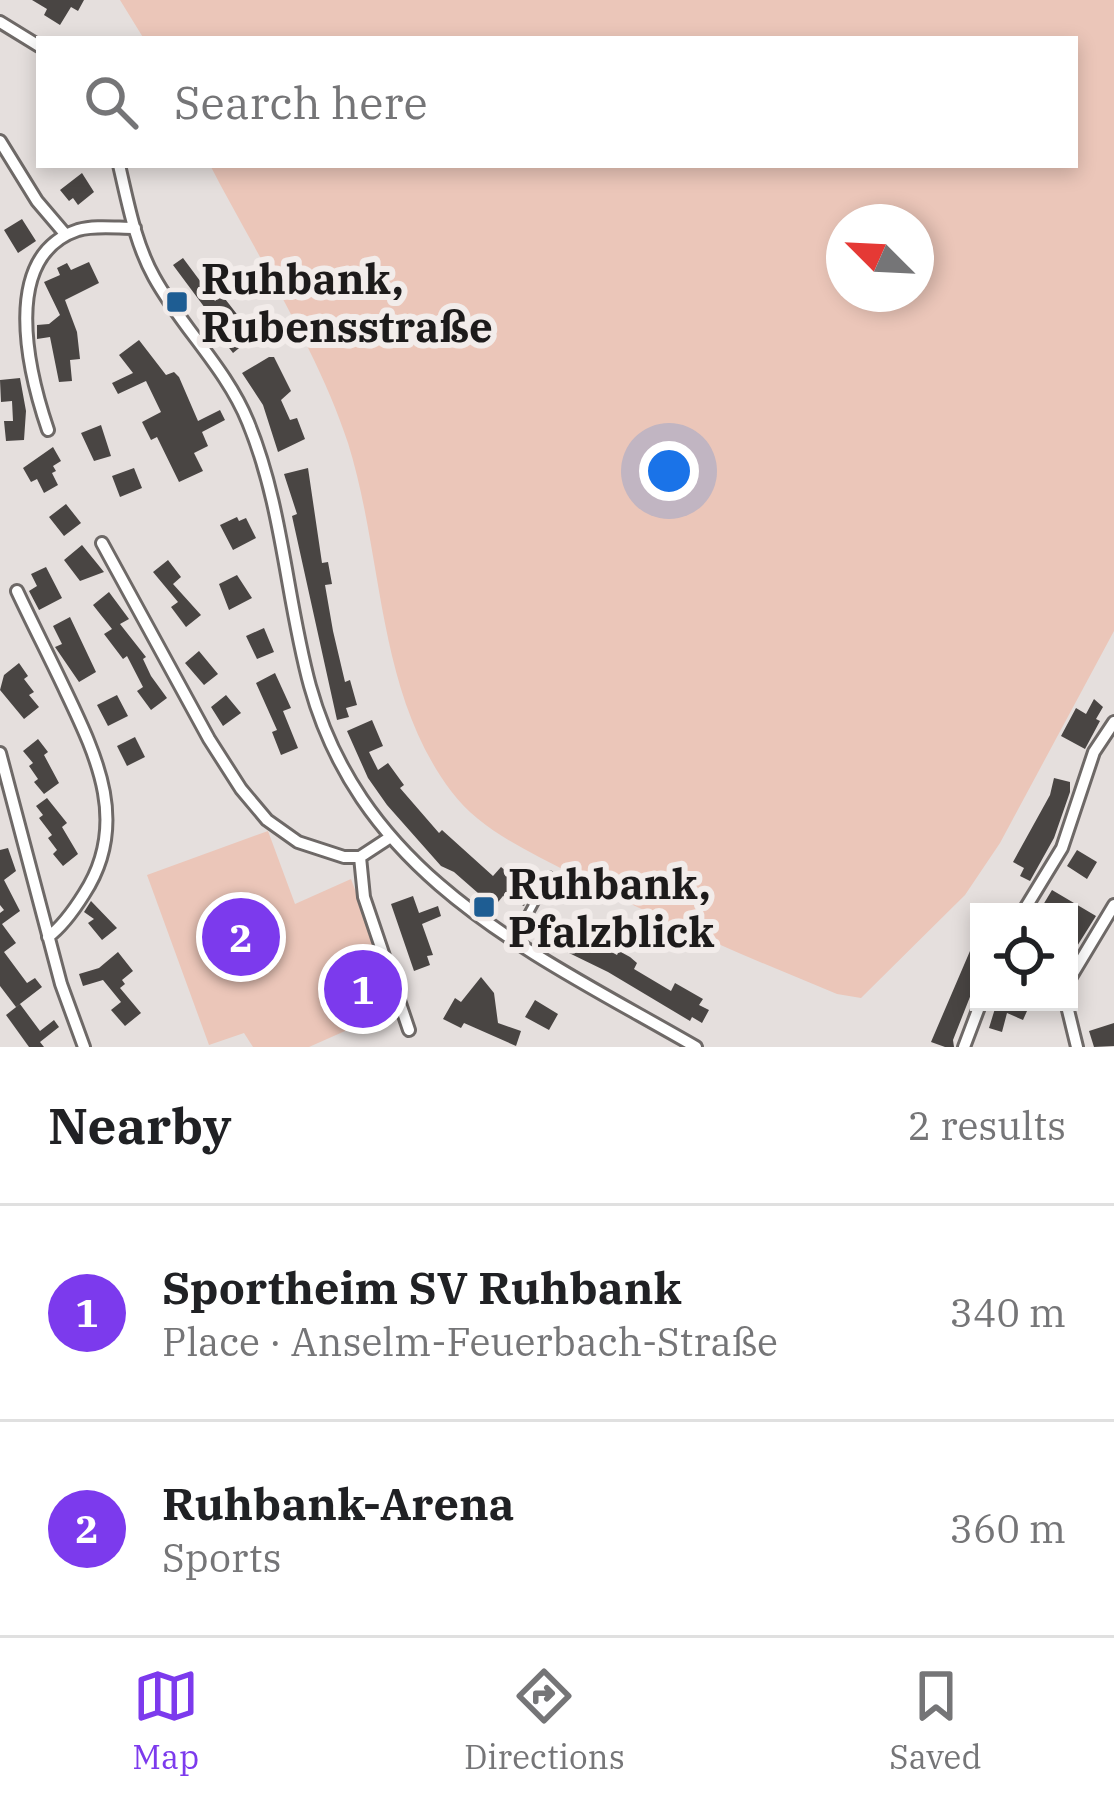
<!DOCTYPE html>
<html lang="en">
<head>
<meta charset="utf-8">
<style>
	:root { --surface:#fff; --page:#f2f2f2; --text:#202124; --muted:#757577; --line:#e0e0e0; --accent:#7c3aed }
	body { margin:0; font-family:"IBM Plex Serif",serif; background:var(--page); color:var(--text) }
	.controls { position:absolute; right:36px; bottom:36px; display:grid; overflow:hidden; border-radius:0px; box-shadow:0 6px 18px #0003 }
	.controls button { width:108px; height:108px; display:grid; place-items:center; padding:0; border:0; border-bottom:3px solid var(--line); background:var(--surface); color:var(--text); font:60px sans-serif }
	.compass { position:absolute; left:826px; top:204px; width:108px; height:108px; border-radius:50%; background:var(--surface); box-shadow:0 6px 18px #0003; rotate:294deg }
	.you { position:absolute; left:669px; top:471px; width:42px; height:42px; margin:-30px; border:9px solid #fff; border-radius:50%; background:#1a73e8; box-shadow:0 0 0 18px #1a73e833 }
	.badge { display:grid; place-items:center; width:78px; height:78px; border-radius:50%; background:var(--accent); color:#fff; font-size:39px; font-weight:700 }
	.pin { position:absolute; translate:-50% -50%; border:6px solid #fff; box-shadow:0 3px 12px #0006 }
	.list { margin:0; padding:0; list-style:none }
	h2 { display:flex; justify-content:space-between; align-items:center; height:156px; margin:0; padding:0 48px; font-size:51px }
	h2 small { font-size:39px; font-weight:400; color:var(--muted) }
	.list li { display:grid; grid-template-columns:78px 1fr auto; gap:36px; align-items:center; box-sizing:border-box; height:216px; padding:0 48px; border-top:3px solid var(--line) }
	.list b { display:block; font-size:45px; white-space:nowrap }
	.list p { margin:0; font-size:39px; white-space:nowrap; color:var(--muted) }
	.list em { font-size:39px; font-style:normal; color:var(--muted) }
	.icon { flex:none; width:66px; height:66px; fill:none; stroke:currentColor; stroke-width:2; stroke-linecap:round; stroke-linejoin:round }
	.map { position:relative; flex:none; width:1114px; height:1047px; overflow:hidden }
	.search { position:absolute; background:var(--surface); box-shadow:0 6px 18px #0003; left:36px; right:36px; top:36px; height:132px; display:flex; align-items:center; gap:30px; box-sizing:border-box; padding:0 42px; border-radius:0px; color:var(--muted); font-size:45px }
	.sheet { height:588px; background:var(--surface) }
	nav { display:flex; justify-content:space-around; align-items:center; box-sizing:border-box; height:168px; border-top:3px solid var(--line); background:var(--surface); font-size:33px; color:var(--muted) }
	nav a { display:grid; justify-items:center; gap:6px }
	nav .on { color:var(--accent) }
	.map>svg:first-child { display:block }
	.green { fill:#ebc6b9; fill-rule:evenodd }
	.building { fill:#494543 }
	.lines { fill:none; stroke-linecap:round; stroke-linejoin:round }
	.lane-casing { stroke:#6e6967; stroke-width:12 }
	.street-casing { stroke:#6e6967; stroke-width:16 }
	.lane { stroke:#fff; stroke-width:6 }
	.street { stroke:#fff; stroke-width:10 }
	.poi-dot { fill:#1e5d93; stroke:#f2ecea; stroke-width:4.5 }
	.labels { text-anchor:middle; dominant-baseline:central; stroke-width:12; stroke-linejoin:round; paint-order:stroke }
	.poi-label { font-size:42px; font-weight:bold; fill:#1d1b1b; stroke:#f2ecea; text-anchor:start }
</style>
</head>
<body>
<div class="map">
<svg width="1114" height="1047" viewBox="0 0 1114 1047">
	<rect width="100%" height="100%" fill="#e5dfdd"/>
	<path class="green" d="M120 0H1114V631L1000 843 965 895 861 998 837 994C745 956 658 920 570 873 528 851 480 830 451 791 376 691 384 558 348 443 319 353 254 250 210 165H1075V39H144ZM844 222H916V294H844Z
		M268 831 295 904 351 879 399 1007 309 1047H253L244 1033 209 1045 147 875Z"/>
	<path class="building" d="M32 0H84L78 11 71 7 60 25 44 15 47 9Z
		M82 173 94 192 78 205 73 198 69 201 60 190Z
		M22 219 36 241 18 253 4 230Z
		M183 258 215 301 222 295 254 336 233 353 201 312 205 308 173 265Z
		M89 262 99 283 65 300 77 332 80 359 70 360 72 381 59 382 50 337 37 339V325L49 324 60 315 44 282 60 275 57 268 67 263 71 270Z
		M139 340 166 375 174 372 179 377 198 421 220 410 225 420 202 432 208 446 194 453 203 471 179 482 157 437 151 440 142 422 161 412 146 381 118 394 112 383 133 373 119 355Z
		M269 357H274L291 391 281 400 290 420 297 418 305 439 278 452 263 405 242 373Z
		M20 378 26 411 24 440 6 441 4 421H13L12 401 1 402 0 380Z
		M101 425 111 456 94 461 81 433Z
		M53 447 61 461 53 466 56 471 52 473 58 485 44 493 37 479 31 482 23 468Z
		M134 468 142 488 120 497 112 476Z
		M308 468 322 563 328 562 332 584 325 585 333 631 345 682 350 680 357 705 346 708 349 717 337 720 292 516 297 514 284 474Z
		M66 504 81 523 64 536 49 517Z
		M237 517 239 521 246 518 256 538 233 550 220 525Z
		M82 545 104 572 80 581 64 560Z
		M168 560 181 577 173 584 201 615 186 627 171 607 178 602 153 572Z
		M46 567 62 598 39 610 29 591 37 586 31 574Z
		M237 575 252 598 229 610 219 584Z
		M109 592 129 619 120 624 146 657 143 659 151 676 167 698 151 710 137 691 143 687 127 656 123 659 104 634 112 629 93 605Z
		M70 617 96 672 79 682 55 647 62 644 53 626Z
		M264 628 274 652 257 659 246 636Z
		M199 651 218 674 204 685 185 663Z
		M19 663 28 676 24 679 34 692 29 695 39 707 24 719 0 690 4 675Z
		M275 673 291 708 283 711 298 748 281 755 272 732 277 730 256 683Z
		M117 695 128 716 108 726 97 705Z
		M226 695 241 713 223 726 211 707Z
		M1094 699 1103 707 1096 719 1100 721 1085 749 1061 736 1076 708 1086 714Z
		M372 720 383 746 369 752 378 770 388 763 404 785 400 788 439 833 442 830 493 876 501 867 516 879 511 886 530 895 524 906 503 896 494 907 454 872 441 866 387 805 368 778 347 731Z
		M135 737 145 757 127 766 117 746Z
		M38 739 48 752 44 755 59 783 44 794 34 782 38 779 29 766 33 763 23 751Z
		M1054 778 1070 782V792L1054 838 1030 881 1020 876 1024 868 1013 862 1050 795Z
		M47 798 67 823 62 827 78 854 63 866 53 854 57 850 48 838 52 835 39 818 43 815 36 806Z
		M8 848 16 871 4 880 20 911 2 924 16 943 4 952 27 983 35 978 42 987 16 1007 0 986V913L4 910 0 905V850Z
		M1077 850 1097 862 1087 879 1067 866Z
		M1052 890 1096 916 1069 959V912H1055L1043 905Z
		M413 896 419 913 438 906 441 916 422 924 433 955 427 956 430 965 414 971 391 904Z
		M91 901 117 928 102 940 88 923 94 919 84 912Z
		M545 916 617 955 619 951 630 957 637 963 634 969 671 991 675 983 703 999 699 1005 709 1010 702 1023 692 1017 690 1021 608 972 532 935Z
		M979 930V974L953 1040 954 1047H945L931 1042Z
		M118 952 133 971 122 980 125 984 120 988 141 1013 125 1026 111 1010 121 1002 103 980 83 986 79 974 99 968Z
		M364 965 380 1004 362 1012 346 973Z
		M481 977 494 993 498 1023 521 1031 516 1046 464 1023 461 1028 443 1019 455 998 461 1002Z
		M535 1000 558 1014 549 1030 525 1017Z
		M997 1002H1008L1027 1011 1023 1020 1007 1013 1002 1032 989 1028Z
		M20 1004 40 1031 54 1020 59 1027 40 1042 44 1047H29L6 1015Z
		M1114 1023V1046L1094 1047 1089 1031Z"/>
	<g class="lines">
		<defs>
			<path id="lane" d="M515 938 549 876"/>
			<path id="street" d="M0 22 39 46
				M0 141 37 201 66 235
				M119 165C128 203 135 243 154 277 182 328 226 368 248 422 283 507 286 598 310 686 364 880 537 955 696 1047
				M48 430C28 371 0 256 78 230 95 225 116 228 135 228
				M102 543 209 739 241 789 267 820 298 842 344 857H360L389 838
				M17 591C33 625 50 658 66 692 98 759 129 825 84 894 74 910 63 926 48 937
				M0 753 61 984 84 1047
				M360 857 364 897 409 1030
				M1023 912 1062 848 1094 752 1114 722
				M1069 980 1114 905
				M1066 1002 1077 1047
				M964 1047 981 1002"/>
		</defs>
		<use href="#lane" class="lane-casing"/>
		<use href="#street" class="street-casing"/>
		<use href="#lane" class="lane"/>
		<use href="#street" class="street"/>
	</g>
	<g class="poi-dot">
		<rect x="165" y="290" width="24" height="24" rx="6"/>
		<rect x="472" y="895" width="24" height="24" rx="6"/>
	</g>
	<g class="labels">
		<g class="poi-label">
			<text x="201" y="278">Ruhbank,<tspan x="201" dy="48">Rubensstraße</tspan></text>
			<text x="508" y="883">Ruhbank,<tspan x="508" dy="48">Pfalzblick</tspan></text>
		</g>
	</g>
</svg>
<div class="controls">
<button><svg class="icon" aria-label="locate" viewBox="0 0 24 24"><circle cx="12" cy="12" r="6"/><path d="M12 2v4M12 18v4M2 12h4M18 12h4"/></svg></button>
</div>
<svg class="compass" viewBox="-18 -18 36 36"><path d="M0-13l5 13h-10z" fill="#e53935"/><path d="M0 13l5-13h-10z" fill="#757577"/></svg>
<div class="you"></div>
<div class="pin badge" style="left:363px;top:989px">1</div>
<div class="pin badge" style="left:241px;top:937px">2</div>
<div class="search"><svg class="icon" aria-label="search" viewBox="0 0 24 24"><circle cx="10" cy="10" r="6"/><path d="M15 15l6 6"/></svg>Search here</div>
</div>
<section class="sheet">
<h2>Nearby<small>2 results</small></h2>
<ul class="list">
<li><span class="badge">1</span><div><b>Sportheim SV Ruhbank</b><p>Place · Anselm-Feuerbach-Straße</p></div><em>340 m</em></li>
<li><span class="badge">2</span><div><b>Ruhbank-Arena</b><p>Sports</p></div><em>360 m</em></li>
</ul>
</section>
<nav>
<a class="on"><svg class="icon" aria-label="map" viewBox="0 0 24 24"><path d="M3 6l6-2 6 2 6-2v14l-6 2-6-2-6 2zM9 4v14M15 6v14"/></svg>Map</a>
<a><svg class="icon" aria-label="directions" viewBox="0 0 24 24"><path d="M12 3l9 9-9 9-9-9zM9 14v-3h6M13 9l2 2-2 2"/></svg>Directions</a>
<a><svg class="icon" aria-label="saved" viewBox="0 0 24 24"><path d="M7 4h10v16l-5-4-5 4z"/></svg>Saved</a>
</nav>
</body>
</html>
